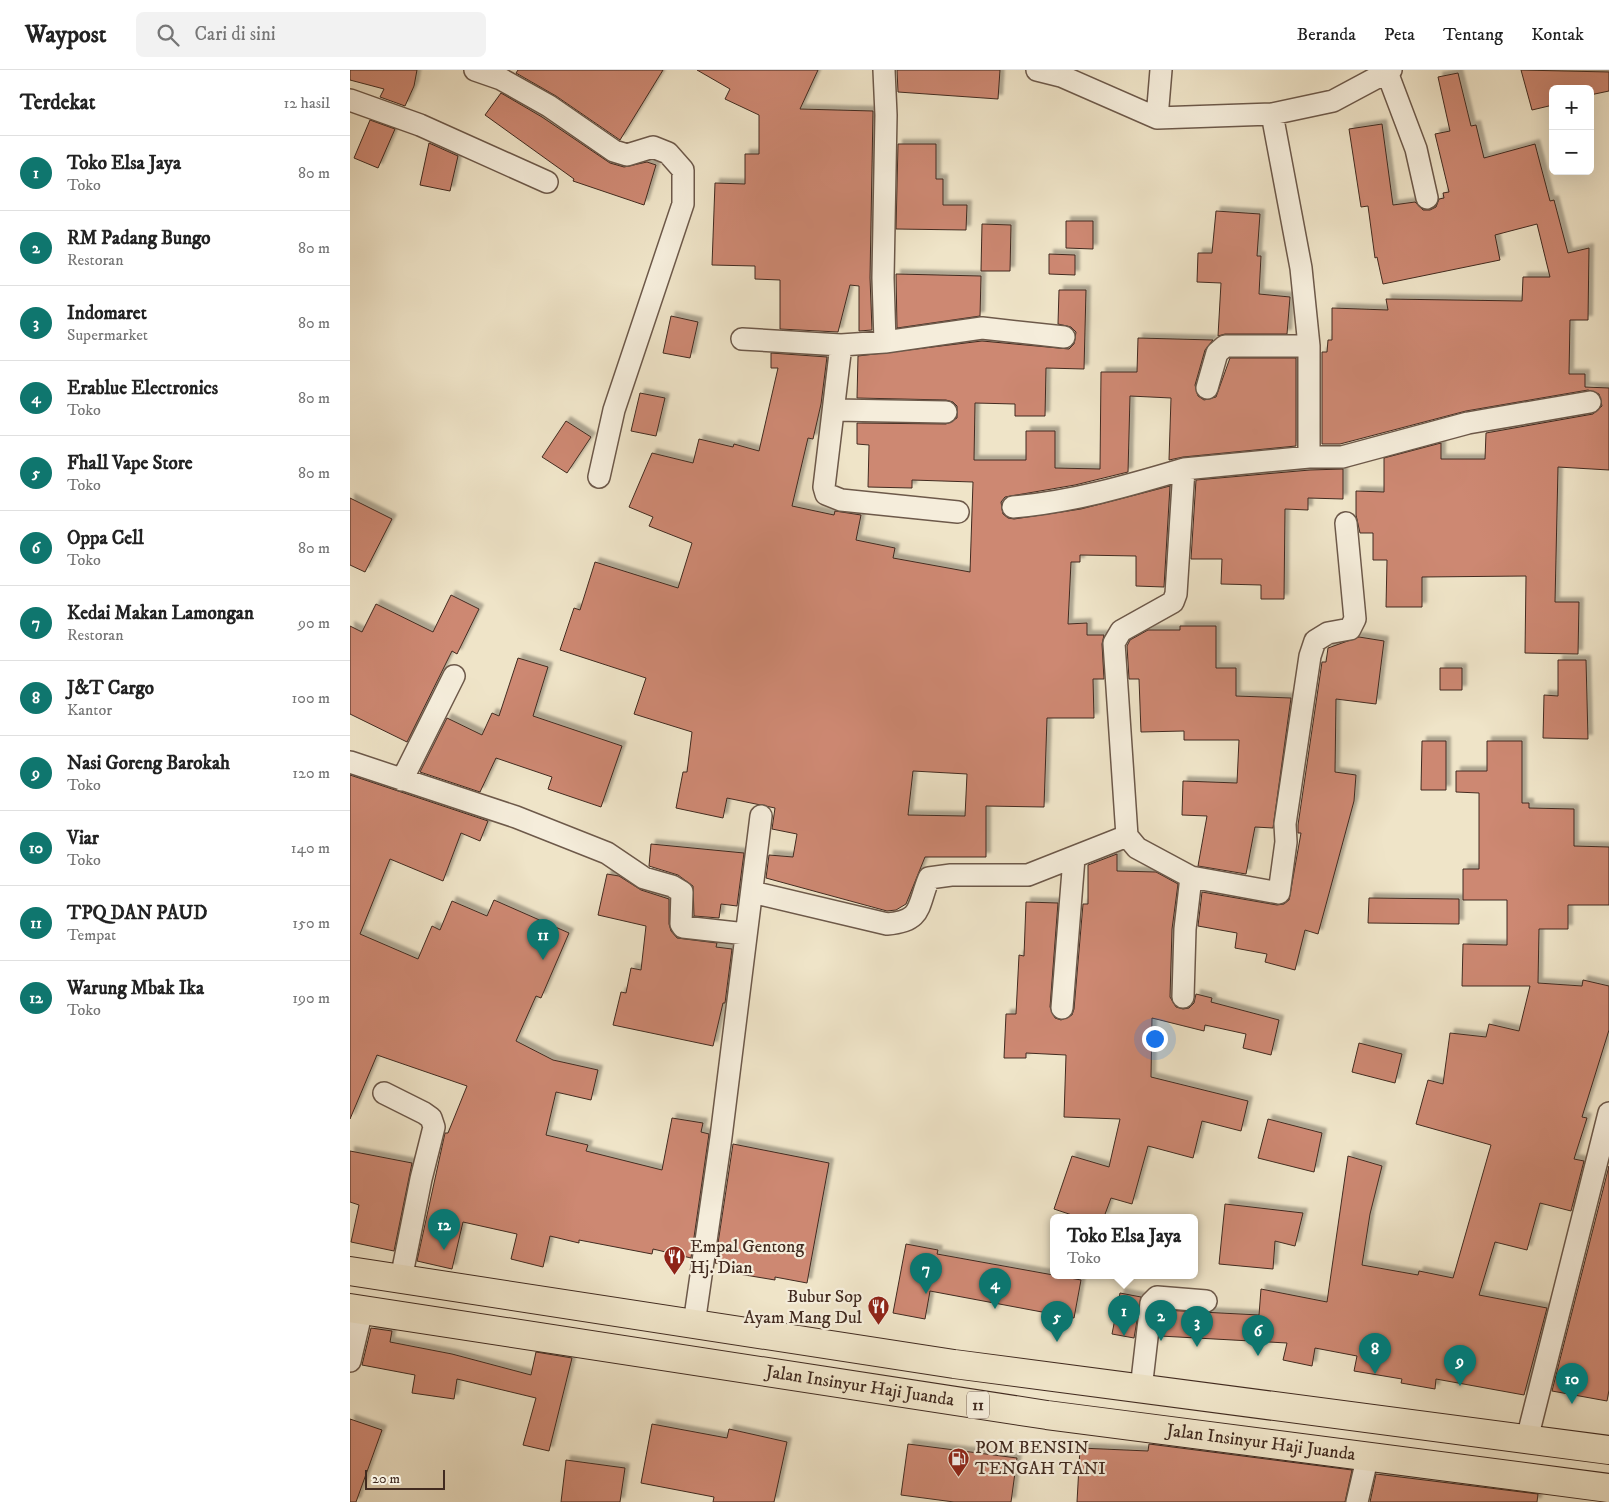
<!DOCTYPE html>
<html lang="id">
<head>
<meta charset="utf-8">
<style>
	:root { --surface:#fff; --page:#f2f2f2; --text:#222; --muted:#767676; --line:#e0e0e0; --accent:#0f766e }
	body { margin:0; font-family:"IM FELL DW Pica",serif; background:var(--page); color:var(--text) }
	.controls { position:absolute; right:15px; top:15px; display:grid; overflow:hidden; border-radius:8px; box-shadow:0 5px 20px #0002 }
	.controls button { width:45px; height:45px; display:grid; place-items:center; padding:0; border:0; border-bottom:1px solid var(--line); background:var(--surface); color:var(--text); font:25px sans-serif }
	.scale { position:absolute; left:15px; bottom:12px; width:80px; box-sizing:border-box; padding-left:5px; border:2px solid #422b20; border-top:0; font-size:14px; line-height:18px; white-space:nowrap; color:#422b20; -webkit-text-stroke:4px #f5eddb; paint-order:stroke }
	.you { position:absolute; left:804px; top:968px; width:18px; height:18px; margin:-12px; border:4px solid #fff; border-radius:50%; background:#1a73e8; box-shadow:0 0 0 8px #1a73e833 }
	.badge { display:grid; place-items:center; width:32px; height:32px; border-radius:50%; background:var(--accent); color:#fff; font-size:16px; font-weight:700 }
	.pin { position:absolute; translate:-50% -41px; filter:drop-shadow(0 1px 2px #0008) }
	.pin::after { content:''; position:absolute; top:26px; width:18px; height:15px; background:inherit; clip-path:polygon(0 0,100% 0,50% 100%) }
	.popup { position:absolute; left:700px; top:1144px; width:148px; height:65px; box-sizing:border-box; display:grid; place-content:center; border-radius:8px; background:var(--surface); filter:drop-shadow(0 1px 4px #0005); font-size:16px; white-space:nowrap; color:var(--muted) }
	.popup b { font-size:19px; color:var(--text) }
	.popup::after { content:''; position:absolute; left:50%; top:100%; margin-left:-10px; border:10px solid transparent; border-top-color:var(--surface) }
	.list { margin:0; padding:0; list-style:none }
	h2 { display:flex; justify-content:space-between; align-items:center; height:65px; margin:0; padding:0 20px; font-size:21px }
	h2 small { font-size:16px; font-weight:400; color:var(--muted) }
	.list li { display:grid; grid-template-columns:32px 1fr auto; gap:15px; align-items:center; box-sizing:border-box; height:75px; padding:0 20px; border-top:1px solid var(--line) }
	.list b { display:block; font-size:19px; white-space:nowrap }
	.list p { margin:0; font-size:16px; white-space:nowrap; color:var(--muted) }
	.list em { font-size:16px; font-style:normal; color:var(--muted) }
	.icon { flex:none; width:28px; height:28px; fill:none; stroke:currentColor; stroke-width:2; stroke-linecap:round; stroke-linejoin:round }
	.map { position:relative; flex:none; width:1259px; height:1432px; overflow:hidden }
	header { display:flex; align-items:center; gap:30px; box-sizing:border-box; height:70px; padding:0 25px; background:var(--surface); border-bottom:1px solid var(--line) }
	header strong { font-size:24px }
	nav { display:flex; gap:28px; margin-inline-start:auto; font-size:18px }
	.search { width:350px; height:45px; background:var(--page); display:flex; align-items:center; gap:12px; box-sizing:border-box; padding:0 18px; border-radius:8px; color:var(--muted); font-size:19px }
	main { display:flex }
	aside { flex:1; background:var(--surface) }
	.map>svg:first-child { display:block }
	.building { fill:#cd8872; stroke:#422b20; fill-rule:evenodd; filter:url(#shadow) }
	.lines { fill:none; stroke-linecap:round; stroke-linejoin:round }
	.street-casing { stroke:#6d594a; stroke-width:24 }
	.highway-casing { stroke:#422b20; stroke-width:30 }
	.street { stroke:#f5eddb; stroke-width:21 }
	.highway { stroke:#efe4c8; stroke-width:28 }
	.labels { text-anchor:middle; dominant-baseline:central; stroke-width:4.5; stroke-linejoin:round; paint-order:stroke }
	.shield { fill:#f5eddb; stroke:#786558; stroke-width:1 }
	.shield-label { font-size:16px; font-weight:bold; fill:#422b20 }
	.poi-label { font-size:18px; fill:#422b20; stroke:#f5eddb; text-anchor:start }
	.street-label { font-size:18px; fill:#422b20; stroke:#f5eddb }
</style>
</head>
<body>
<header>
<strong>Waypost</strong>
<div class="search"><svg class="icon" aria-label="search" viewBox="0 0 24 24"><circle cx="10" cy="10" r="6"/><path d="M15 15l6 6"/></svg>Cari di sini</div>
<nav><a>Beranda</a><a>Peta</a><a>Tentang</a><a>Kontak</a></nav>
</header>
<main>
<aside>
<h2>Terdekat<small>12 hasil</small></h2>
<ul class="list">
<li><span class="badge">1</span><div><b>Toko Elsa Jaya</b><p>Toko</p></div><em>80 m</em></li>
<li><span class="badge">2</span><div><b>RM Padang Bungo</b><p>Restoran</p></div><em>80 m</em></li>
<li><span class="badge">3</span><div><b>Indomaret</b><p>Supermarket</p></div><em>80 m</em></li>
<li><span class="badge">4</span><div><b>Erablue Electronics</b><p>Toko</p></div><em>80 m</em></li>
<li><span class="badge">5</span><div><b>Fhall Vape Store</b><p>Toko</p></div><em>80 m</em></li>
<li><span class="badge">6</span><div><b>Oppa Cell</b><p>Toko</p></div><em>80 m</em></li>
<li><span class="badge">7</span><div><b>Kedai Makan Lamongan</b><p>Restoran</p></div><em>90 m</em></li>
<li><span class="badge">8</span><div><b>J&amp;T Cargo</b><p>Kantor</p></div><em>100 m</em></li>
<li><span class="badge">9</span><div><b>Nasi Goreng Barokah</b><p>Toko</p></div><em>120 m</em></li>
<li><span class="badge">10</span><div><b>Viar</b><p>Toko</p></div><em>140 m</em></li>
<li><span class="badge">11</span><div><b>TPQ DAN PAUD</b><p>Tempat</p></div><em>150 m</em></li>
<li><span class="badge">12</span><div><b>Warung Mbak Ika</b><p>Toko</p></div><em>190 m</em></li>
</ul>
</aside>
<div class="map">
<svg width="1259" height="1432" viewBox="0 0 1259 1432">
	<defs>
		<filter id="shadow"><feDropShadow dx="4.5" dy="-4.5" stdDeviation="1" flood-color="#0004"/></filter>
	</defs>
	<rect width="100%" height="100%" fill="#efe4c8"/>
	<filter id="stains"><feTurbulence type="fractalNoise" baseFrequency=".004" numOctaves="4"/><feColorMatrix values="0 0 0 0 .2 0 0 0 0 .09 0 0 0 0 .02 0 0 0 .5 -.17"/></filter>
	<radialGradient id="worn" r=".72"><stop offset=".6" stop-color="#630" stop-opacity="0"/><stop offset="1" stop-color="#630" stop-opacity=".3"/></radialGradient>
	<path class="building" d="M0 0H67L64 16 55 36 30 27 34 19 0 10Z
		M168 0H313L270 70 206 26 166 3Z
		M347 0H468L450 39 523 41 520 208 522 260 509 261V216L500 215 488 262 430 259V210L405 209V196L362 195 365 113 395 114V84H409V45L375 29 380 19Z
		M547 0H650L648 29 548 22Z
		M1171 0 1259 2V21L1240 25V19H1203V35L1182 40Z
		M1108 3 1121 56 1126 55 1134 88 1185 74 1200 131 1204 130 1218 183 1239 178 1238 250H1220L1219 304H1235V317L1259 318V400L1208 397 1205 532H1229L1228 584 1175 583 1176 506 1072 507V537H1036L1037 490H1023V463H1010L1006 445V421L1034 422V388L1091 373V389H1135L1136 363 1243 344 1252 336 1249 324 1238 320 1116 341 990 374H972V282H977L978 270H982V238L1038 240 1036 229 1172 231 1173 207H1200L1187 154 1145 165 1150 190 1033 214 1027 187 1025 188 1018 136 1011 137 999 59 1032 54 1043 135 1065 132 1073 140H1080L1086 137 1089 129 1094 128 1093 123 1099 122 1085 64 1100 61 1088 7Z
		M151 23 192 47 260 93 274 97 297 92 306 95 294 135 223 111 224 109 135 45Z
		M20 50 45 59 28 98 4 88Z
		M79 73 108 86 100 121 70 115Z
		M548 74H586V109H593V135H617L616 160 546 159Z
		M866 141 910 144 907 186H911L909 224 940 227 937 264H875L868 266 871 213 847 212 848 183H862Z
		M716 151H743V179L716 178Z
		M632 154 661 155 660 201H631Z
		M699 184 725 185V205L699 204Z
		M546 204 631 206 630 246 547 258Z
		M709 220H736L734 299 696 298 695 346H665V334L625 333 624 390H676V361H705V398L750 399 751 302H787L788 268 863 270 855 280 845 315 848 326 854 330 866 327 880 288H946V376L833 387 819 390 821 328 780 326 778 402 725 415 655 427 651 432 653 444 658 448 664 449 731 439 820 416 814 517 786 516V486L730 485V492H721L718 554 737 553V565H754L752 574 754 609H743L744 648H697L694 737 636 736V787H575L556 834 546 840 537 841 416 808 419 785 443 787 447 764 422 759 425 738 377 728 373 748 326 738 333 702H337L342 662 284 644 296 608 210 580 224 538 230 540 245 492 328 518 342 473 299 456 303 447 279 437 302 383 343 393 349 369 383 377 384 374 409 381 428 298H421V283L477 287 471 334 463 369 458 368 442 436 484 445 485 441 511 445 506 470 545 478 543 488 620 502 623 412 562 410V418L518 417 519 375 507 374V353L596 354 607 348V336L603 332 596 330 507 328 508 286 632 271 719 279 724 274 726 262 721 257 708 254ZM563 701 617 704 615 746 558 745Z
		M321 246 348 252 340 288 313 283Z
		M290 323 315 328 306 366 281 361Z
		M216 351 241 367 217 403 192 387Z
		M993 399V429L958 428V440L935 439 934 529H911V515L871 514 872 489H841L846 410 960 400Z
		M0 428 42 449 15 502 0 495Z
		M101 525 129 539 107 584 102 581 57 672 0 644V556L12 562 26 534 83 562Z
		M830 556H866V598H886V626L941 628 923 758 905 757 896 804 848 796 857 746 832 745 833 711 887 713 889 670H834V661L791 662 789 609H779L777 576 780 570 798 560H830Z
		M1009 567 1034 571 1026 634 986 629 985 702 1006 705 1004 731 968 864 955 860 945 900 915 892 917 884 885 878 887 863 848 856 852 822 927 835 934 834 939 830 951 763H948V755L972 592H976L978 578Z
		M168 588 198 597 183 646 272 676 251 737 198 719 202 707 146 688 130 722 70 702 97 648 132 665 142 643 149 646Z
		M1208 590H1236L1238 669 1193 668 1194 625 1208 626Z
		M1090 598H1112V620H1090Z
		M1072 671H1096V720H1071Z
		M1137 671H1172V733H1179V738L1224 739V776L1259 777V835H1218V859H1189L1188 913 1232 916 1233 910 1259 916V960L1232 1047 1237 1048 1224 1089 1234 1091 1221 1141 1190 1133 1177 1180 1145 1172 1129 1225 1197 1238 1174 1325 1086 1309 1085 1319 1051 1313 1052 1309 1004 1301 1007 1286 965 1278 962 1296 933 1290 937 1273 810 1266 813 1240 909 1245 911 1219 977 1232 998 1086 1032 1096 1020 1144 1012 1195 1068 1205 1069 1201 1103 1208 1141 1075 1066 1054 1078 1010 1093 1014 1100 963 1136 967 1139 954 1169 961 1180 916H1112L1113 874 1157 875V830H1113V799H1129V723L1106 722V701H1137Z
		M0 705 138 751 130 771 111 763 93 811 40 789 10 864 68 889 82 856 90 860 102 831 137 846 144 830 219 863 191 928 186 926 166 971 203 990 248 1000 241 1030 206 1022 196 1065 238 1075 236 1081 312 1100 322 1048 353 1053 351 1062 359 1064 341 1188 303 1179 302 1184 229 1170V1173L200 1166 193 1197 161 1189 167 1164 113 1152 102 1199 67 1191 95 1063H98L117 1016 27 985 0 1049Z
		M301 774 394 783 387 836 371 834 369 848 344 846 343 816 328 805 299 796Z
		M767 784V801L806 802 828 814 822 859 820 927 826 937 833 939 839 938 844 933 846 924 862 928 861 932 929 950 921 985 893 978 896 964 855 955 854 961 802 948 801 1007 898 1031 891 1061 852 1051 843 1088 798 1076 782 1134 761 1128 754 1147H728L704 1139 722 1086 759 1097 770 1049 714 1047 716 985 676 983V988H654L656 944H666L669 885 674 886 676 832 708 833 700 937 705 948 711 950 722 945 724 939 733 834H738V795Z
		M257 804 269 806 291 820 319 829V854L321 861 327 868 367 873 366 877 382 879 375 933H373L363 976 263 955 271 922 276 923 281 898 291 900 296 856 248 845Z
		M1019 828 1109 829V854L1018 853Z
		M1009 973 1052 984 1045 1013 1002 1002Z
		M918 1049 972 1063 964 1102 908 1088Z
		M383 1074 479 1093 457 1213 425 1207V1210L383 1203 384 1196 365 1193Z
		M0 1081 62 1093 44 1181 1 1172 9 1135 0 1132Z
		M1259 1096V1320L1257 1331 1202 1321Z
		M875 1134 953 1143 945 1176 925 1171 923 1199 869 1194Z
		M556 1174 588 1180 587 1184 731 1210 724 1248 580 1221 575 1249 543 1243Z
		M770 1223 791 1227 784 1268 762 1264Z
		M21 1258 42 1261 40 1272 102 1284 181 1305 186 1282 222 1288 199 1381 173 1375 186 1328 107 1309 104 1329 62 1323 65 1305 12 1295Z
		M0 1349 32 1360 6 1432H0Z
		M302 1354 377 1368 379 1359 437 1372 424 1432H363L364 1427 291 1413Z
		M558 1374 667 1388 661 1432H604L551 1425Z
		M799 1374 1002 1400 995 1432H727L730 1378 798 1381Z
		M216 1390 275 1398 270 1432H211Z
		M1026 1404 1188 1424 1187 1432H1020Z"/>
	<g class="lines">
		<defs>
			<path id="street" d="M125 0 151 9 199 36 264 81 277 85 303 77 318 83 333 100V134L264 340 249 407
				M534 0 536 45 533 208 535 272
				M687 0 711 6 807 48 922 44 983 31 1041 0
				M1037 2 1066 79 1077 128
				M0 30 70 55 197 112
				M922 44 951 198 959 276V387
				M807 48 811 0
				M392 269 491 275 535 272 632 258 714 267
				M491 275 474 417 476 424 491 430 608 442
				M857 318 867 283 875 276H959
				M485 340 596 342
				M663 437C722 432 777 416 834 399
				M996 453 1005 549 1000 559 978 563 965 571 960 586 935 754 936 772 929 823 841 807 787 778 777 766 764 573 771 561 823 532 826 524 834 399 959 387H992L1118 353 1240 332
				M0 692 166 747 257 783 294 808 322 816 332 822 331 854 333 857 396 864
				M52 710 104 606
				M402 822 537 854C573 851 567 837 579 808L601 805H678L777 766
				M833 927 835 859 841 807
				M712 938 724 788
				M34 1023 74 1043 81 1048 84 1057 71 1109 51 1209
				M344 1254 371 1067 411 746
				M0 1291 12 1240
				M791 1319 801 1233 807 1227 856 1231
				M1177 1369 1259 1043
				M1007 1432 1018 1385"/>
			<g id="highway">
				<path d="M0 1201 604 1294 1259 1380"/>
				<path id="s1" d="M0 1238 697 1345 1259 1418"/>
			</g>
		</defs>
		<use href="#street" class="street-casing"/>
		<use href="#highway" class="highway-casing"/>
		<use href="#street" class="street"/>
		<use href="#highway" class="highway"/>
	</g>
	<defs>
		<symbol id="restaurant-pin" viewBox="-11 -11 22 30"><path d="M0 17L-7.5 6A9.5 9.5 0 1 1 7.5 6Z" fill="#8f2418" stroke="#f5eddb"/><path d="M-5-6h1v4h1v-4h1v4h1v-4h1v5L-1.5 .5V6h-2V.5L-5-1ZM5-6V6H3V1.5H1.5Q1.5-4 5-6Z" fill="#fff"/></symbol>
		<symbol id="fuel-pin" viewBox="-11 -11 22 30"><path d="M0 17L-7.5 6A9.5 9.5 0 1 1 7.5 6Z" fill="#8f2418" stroke="#f5eddb"/><path d="M-5.5-6h7V0h2V4h1.3V-2.5L3-4.5l.8-.8L6-3V5H2.5V1h-1V6h-7ZM-4.2-4.7v3.2H.2V-4.7Z" fill="#fff"/></symbol>
	</defs>
	<g fill-rule="evenodd">
		<use href="#restaurant-pin" x="312" y="1174" width="25" height="34"/>
		<use href="#restaurant-pin" x="516" y="1224" width="25" height="34"/>
		<use href="#fuel-pin" x="596" y="1376" width="25" height="34"/>
	</g>
	<g class="labels">
		<rect class="shield" x="617" y="1321.5" width="22" height="27" rx="4"/>
		<g class="shield-label">
			<text x="628" y="1335">11</text>
		</g>
		<g class="poi-label">
			<text x="340" y="1177">Empal Gentong<tspan x="340" dy="21">Hj. Dian</tspan></text>
			<text x="512" y="1227" text-anchor="end">Bubur Sop<tspan x="512" dy="21">Ayam Mang Dul</tspan></text>
			<text x="625" y="1378">POM BENSIN<tspan x="625" dy="21">TENGAH TANI</tspan></text>
		</g>
		<g class="street-label">
			<text stroke="none"><textPath href="#s1" startOffset="516">Jalan Insinyur Haji Juanda</textPath></text>
			<text stroke="none"><textPath href="#s1" startOffset="921">Jalan Insinyur Haji Juanda</textPath></text>
		</g>
	</g>
	<rect width="100%" height="100%" filter="url(#stains)"/>
	<rect width="100%" height="100%" fill="url(#worn)"/>
</svg>
<div class="controls">
<button>+</button>
<button>−</button>
</div>
<div class="scale">20 m</div>
<div class="you"></div>
<div class="pin badge" style="left:774px;top:1266px">1</div>
<div class="popup"><b>Toko Elsa Jaya</b>Toko</div>
<div class="pin badge" style="left:811px;top:1271px">2</div>
<div class="pin badge" style="left:847px;top:1277px">3</div>
<div class="pin badge" style="left:645px;top:1239px">4</div>
<div class="pin badge" style="left:707px;top:1272px">5</div>
<div class="pin badge" style="left:908px;top:1286px">6</div>
<div class="pin badge" style="left:576px;top:1224px">7</div>
<div class="pin badge" style="left:1025px;top:1304px">8</div>
<div class="pin badge" style="left:1110px;top:1316px">9</div>
<div class="pin badge" style="left:1222px;top:1334px">10</div>
<div class="pin badge" style="left:193px;top:890px">11</div>
<div class="pin badge" style="left:94px;top:1180px">12</div>
</div>
</main>
</body>
</html>
